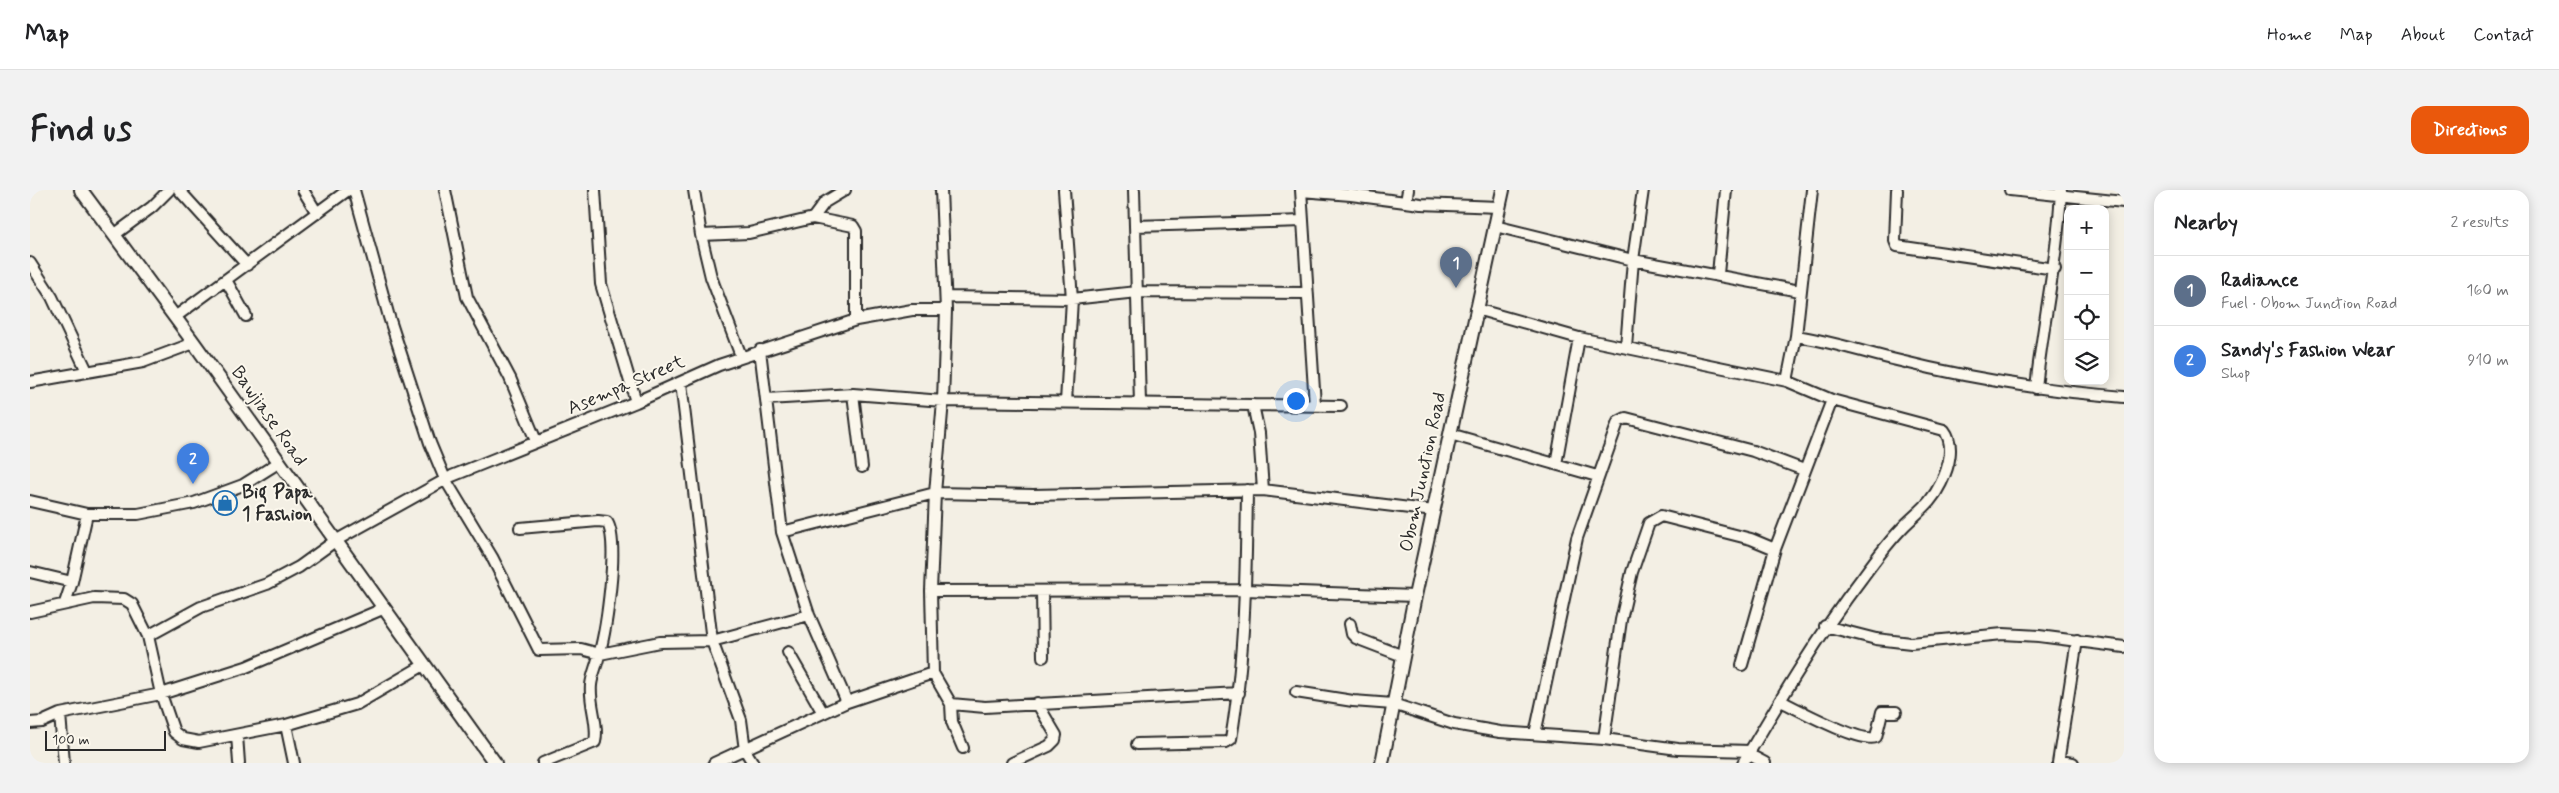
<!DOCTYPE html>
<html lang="en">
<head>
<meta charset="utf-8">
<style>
	:root { --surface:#fff; --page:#f2f2f2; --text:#202124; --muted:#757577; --line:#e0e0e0; --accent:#ea580c }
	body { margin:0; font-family:Mynerve,sans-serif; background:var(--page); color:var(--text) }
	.controls { position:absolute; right:15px; top:15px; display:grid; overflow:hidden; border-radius:10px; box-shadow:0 2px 12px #0003 }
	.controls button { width:45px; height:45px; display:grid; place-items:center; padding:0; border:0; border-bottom:1px solid var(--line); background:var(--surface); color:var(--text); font:25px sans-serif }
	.scale { position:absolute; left:15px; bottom:12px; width:121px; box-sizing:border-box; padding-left:5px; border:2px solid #2b2b2b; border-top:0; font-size:14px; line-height:18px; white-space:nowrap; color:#2b2b2b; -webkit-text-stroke:4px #fbf7ec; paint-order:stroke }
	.you { position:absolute; left:1265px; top:210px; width:18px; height:18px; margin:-12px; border:4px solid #fff; border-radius:50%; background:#1a73e8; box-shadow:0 0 0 8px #1a73e833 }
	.badge { display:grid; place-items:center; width:32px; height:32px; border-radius:50%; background:var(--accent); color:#fff; font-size:16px; font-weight:700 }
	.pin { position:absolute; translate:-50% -41px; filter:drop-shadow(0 1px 2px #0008) }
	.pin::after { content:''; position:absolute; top:26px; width:18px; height:15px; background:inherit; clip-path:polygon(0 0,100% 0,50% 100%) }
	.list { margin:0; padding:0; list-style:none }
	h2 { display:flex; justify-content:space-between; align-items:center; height:65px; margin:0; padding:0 20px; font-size:21px }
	h2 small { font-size:16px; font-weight:400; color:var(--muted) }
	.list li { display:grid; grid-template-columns:32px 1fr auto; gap:15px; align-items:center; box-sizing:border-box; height:70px; padding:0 20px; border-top:1px solid var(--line) }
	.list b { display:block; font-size:19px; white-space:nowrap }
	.list p { margin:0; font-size:16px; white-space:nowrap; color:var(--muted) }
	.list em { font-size:16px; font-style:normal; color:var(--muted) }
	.icon { flex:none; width:28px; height:28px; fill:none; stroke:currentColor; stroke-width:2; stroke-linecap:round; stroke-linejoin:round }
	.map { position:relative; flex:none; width:2094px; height:573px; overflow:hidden; border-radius:15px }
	header { display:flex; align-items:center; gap:30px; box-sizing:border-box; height:70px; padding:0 25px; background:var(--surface); border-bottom:1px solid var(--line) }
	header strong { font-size:24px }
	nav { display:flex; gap:28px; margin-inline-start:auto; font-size:18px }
	.intro { display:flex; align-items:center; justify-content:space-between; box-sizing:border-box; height:120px; padding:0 30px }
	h1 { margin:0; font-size:35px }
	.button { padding:12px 22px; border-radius:15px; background:var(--accent); color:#fff; font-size:18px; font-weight:700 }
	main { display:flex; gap:30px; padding:0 30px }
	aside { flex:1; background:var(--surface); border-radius:15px; box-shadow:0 2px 12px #0003 }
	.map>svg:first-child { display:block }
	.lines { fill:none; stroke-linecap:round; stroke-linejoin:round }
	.minor-casing { stroke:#2b2b2b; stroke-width:14 }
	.major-casing { stroke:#2b2b2b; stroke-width:16 }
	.minor { stroke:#fbf7ec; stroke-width:10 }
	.major { stroke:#fbf7ec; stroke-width:12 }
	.labels { text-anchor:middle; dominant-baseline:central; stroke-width:4; stroke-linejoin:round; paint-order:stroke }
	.street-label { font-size:19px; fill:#2b2b2b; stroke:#fbf7ec }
	.poi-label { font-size:19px; font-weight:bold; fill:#2b2b2b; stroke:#fbf7ec; text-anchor:start }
</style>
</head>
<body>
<header>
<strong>Map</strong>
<nav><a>Home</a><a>Map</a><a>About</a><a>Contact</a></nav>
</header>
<div class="intro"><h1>Find us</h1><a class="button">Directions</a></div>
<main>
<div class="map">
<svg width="2094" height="573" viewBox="0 0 2094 573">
	<rect width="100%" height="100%" fill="#f3efe4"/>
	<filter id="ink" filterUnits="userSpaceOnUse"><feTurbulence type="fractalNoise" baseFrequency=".02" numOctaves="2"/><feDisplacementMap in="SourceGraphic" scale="10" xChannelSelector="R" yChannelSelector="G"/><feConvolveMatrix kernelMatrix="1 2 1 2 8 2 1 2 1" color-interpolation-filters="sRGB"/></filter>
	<g filter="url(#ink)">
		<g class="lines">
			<defs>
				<path id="minor" d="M149 0 217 75
					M273 0 287 23
					M324 0 359 127 400 253 415 289 462 367 509 460 551 459 570 464 630 452 682 451 779 425
					M415 0 437 107 480 188 506 251
					M565 0 571 94 606 212
					M664 0 671 45 681 87 711 166
					M911 0 916 120 913 211 905 303 901 401 903 483 921 514 955 517 1209 503
					M1034 0 1042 109 1036 212
					M1104 0 1110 213
					M1271 0 1285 215
					M1867 0 1865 51 1867 56 2025 79
					M1980 0 2094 12
					M1271 1 1321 5 1391 14 1469 17
					M1376 12 1378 0
					M783 28 823 36 826 41V130
					M1105 36 1273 31
					M1465 36 1603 70 1770 101
					M84 45 122 17 139 0
					M671 45 719 43 783 28 795 12 815 0
					M0 73 22 107 57 181
					M1688 84 1696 0
					M196 90 216 126
					M916 107 1042 109 1107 102 1277 103
					M1446 119 1549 148 1757 191 1802 210 1914 240C1925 254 1919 277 1911 293 1901 314 1890 320 1875 335 1859 351 1845 370 1832 388 1787 447 1750 510 1713 573
					M145 127 318 0
					M1766 146C1800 151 1829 161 1862 169 1938 188 2016 201 2094 207
					M1596 157 1603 70 1613 0
					M730 160 752 342 779 425 817 512
					M1757 191 1766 146 1782 0
					M0 192 113 172 164 153
					M651 193 682 451 711 530 715 560 723 573
					M2006 198C2013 131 2028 67 2031 0
					M823 204 832 277
					M737 209 823 204 913 211 1223 215 1229 243 1233 300
					M1223 215 1311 216
					M1420 244 1567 286
					M1526 274 1549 148
					M0 311 57 324H108L164 313 213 295 248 273
					M490 338 568 331 577 332C590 352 576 440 569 465 567 475 562 485 561 495 559 515 569 534 565 552L513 573
					M752 342 905 303 1003 305 1233 300 1404 321
					M0 382 42 392
					M901 401 1216 400 1385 406
					M1012 401 1013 467
					M35 413 42 392 57 324
					M0 422 64 408 94 409 102 414 118 446 131 504 144 542 153 549 169 552 256 535 327 514 394 475
					M1320 434 1322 444 1326 448 1373 466
					M1795 436 1846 449 1881 453 1973 444 2009 446 2094 457
					M118 446 171 417 237 394 269 377 305 351 422 286 606 212 689 175 826 130 882 120H916
					M758 462 793 523
					M1712 475 1745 359 1802 210
					M1266 502 1323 511 1363 514 1424 534 1470 542 1574 549 1648 559 1721 561
					M1751 511C1767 519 1832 554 1846 547L1852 522H1866
					M921 514 922 532 933 558
					M30 524 34 573
					M0 533 12 532 30 524 131 504 216 477 355 418
					M256 535 264 573
					M1505 544 1547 348 1588 232 1596 228 1723 261 1774 280
					M207 545 209 573
					M1574 549 1591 430 1602 382 1619 333 1631 326 1721 349 1745 359
					M1107 554 1196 552 1201 549C1215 466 1216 383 1217 300
					M1718 564 1735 573
					M2029 571 2043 573
					M684 573 817 512 903 483
					M982 573 1019 556 1025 550 1026 545 1007 513
					M2028 573 2047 450"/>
				<path id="major" d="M51 0 164 153 465 573
					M1352 573 1385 406 1473 0"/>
			</defs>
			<use href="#minor" class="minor-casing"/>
			<use href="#major" class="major-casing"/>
			<use href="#minor" class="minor"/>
			<use href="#major" class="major"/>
		</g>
	</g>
	<defs>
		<symbol id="shop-ring" viewBox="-11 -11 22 22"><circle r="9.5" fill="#fbf7ec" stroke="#1f6fb2" stroke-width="1.5"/><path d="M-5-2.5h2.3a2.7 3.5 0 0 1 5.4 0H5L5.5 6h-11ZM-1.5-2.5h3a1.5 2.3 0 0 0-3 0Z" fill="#1f6fb2"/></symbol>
	</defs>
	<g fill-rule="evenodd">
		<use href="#shop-ring" x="181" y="299" width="28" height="28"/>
	</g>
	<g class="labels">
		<g class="street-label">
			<text transform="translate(596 195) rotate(-23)">Asempa Street</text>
			<text transform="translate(239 226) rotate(55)">Bawjiase Road</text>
			<text transform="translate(1393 282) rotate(-78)">Obom Junction Road</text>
		</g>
		<g class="poi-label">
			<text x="212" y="302">Big Papa<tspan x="212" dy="22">1 Fashion</tspan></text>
		</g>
	</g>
</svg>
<div class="controls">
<button>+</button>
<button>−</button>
<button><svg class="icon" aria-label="locate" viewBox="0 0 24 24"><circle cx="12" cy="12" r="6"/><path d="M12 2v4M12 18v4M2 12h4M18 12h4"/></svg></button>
<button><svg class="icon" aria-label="layers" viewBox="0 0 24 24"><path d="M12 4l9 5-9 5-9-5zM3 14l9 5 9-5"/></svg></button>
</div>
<div class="scale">100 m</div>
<div class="you"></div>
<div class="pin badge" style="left:1426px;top:98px;background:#5c6f8a">1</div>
<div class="pin badge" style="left:163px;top:294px;background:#3f7fe0">2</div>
</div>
<aside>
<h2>Nearby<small>2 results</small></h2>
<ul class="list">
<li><span class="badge" style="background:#5c6f8a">1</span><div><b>Radiance</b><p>Fuel · Obom Junction Road</p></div><em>160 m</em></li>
<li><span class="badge" style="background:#3f7fe0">2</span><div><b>Sandy's Fashion Wear</b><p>Shop</p></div><em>910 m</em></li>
</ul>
</aside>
</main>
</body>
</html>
